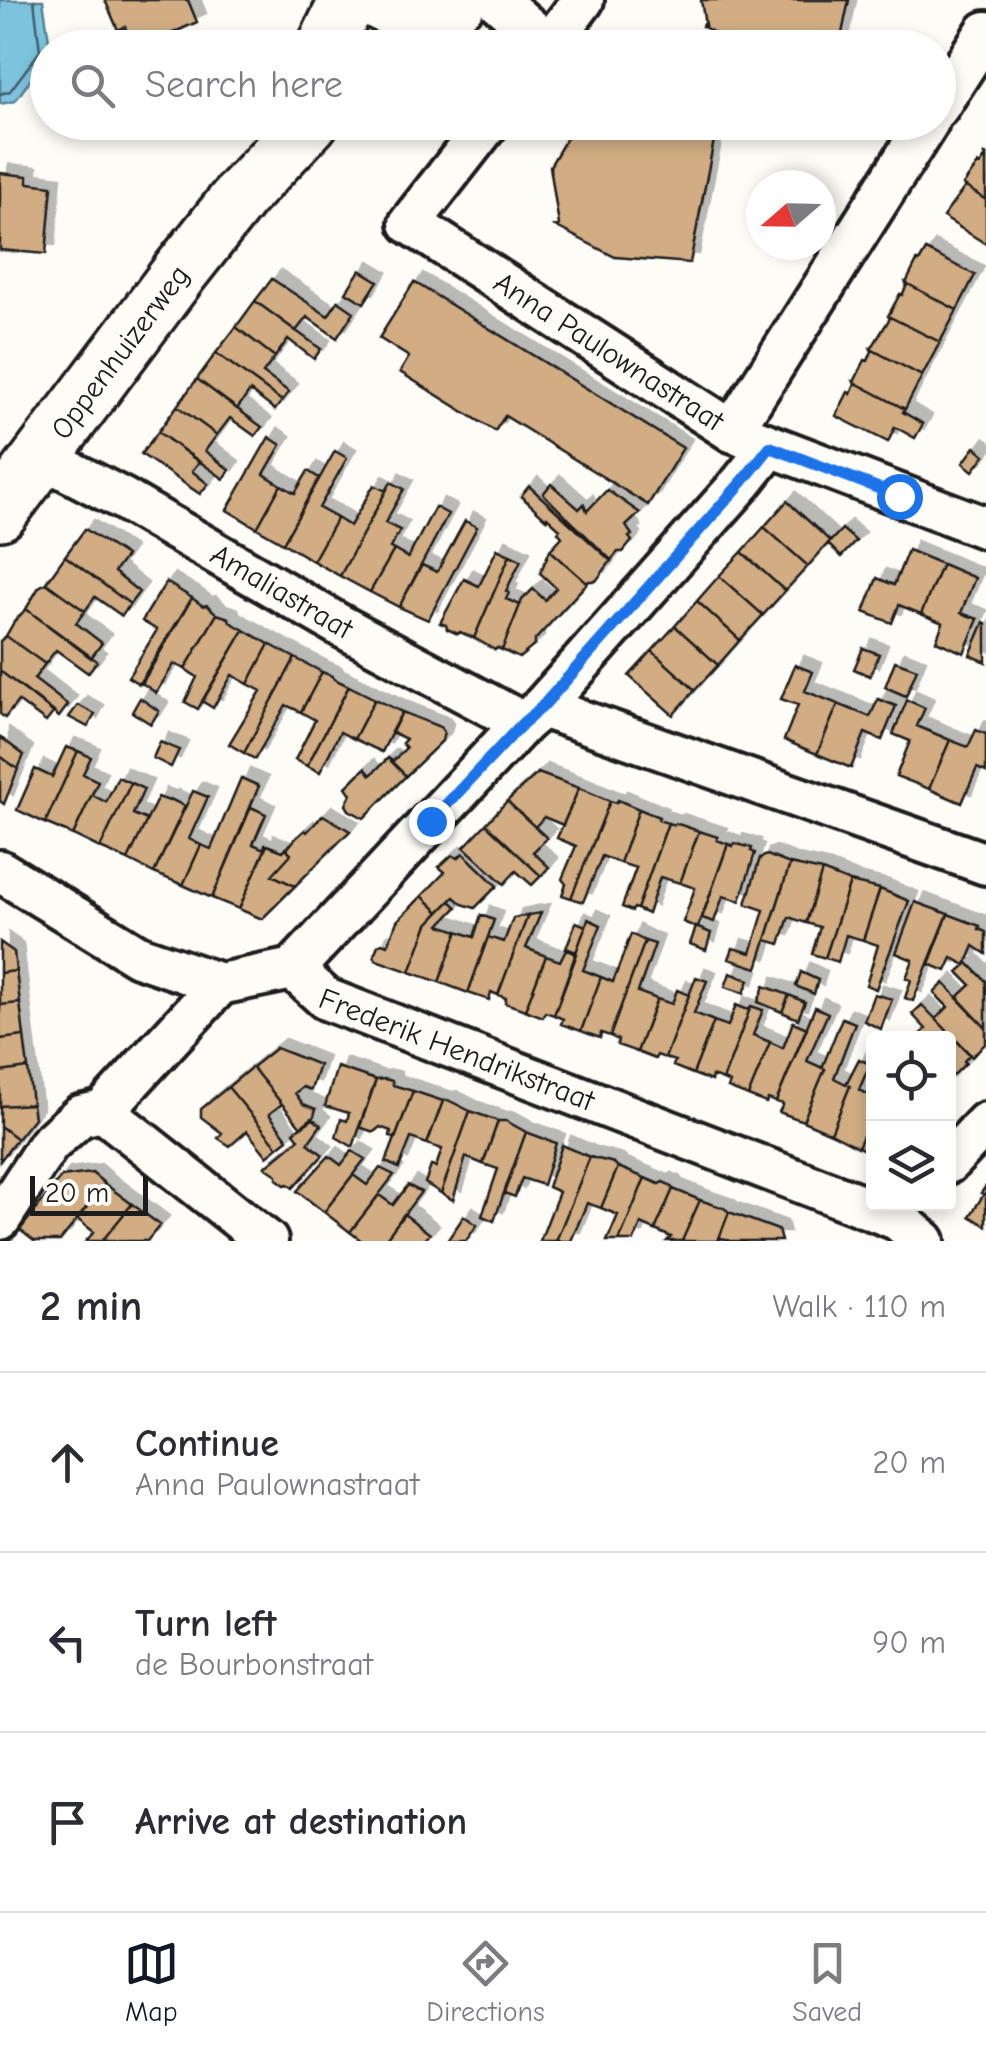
<!DOCTYPE html>
<html lang="en">
<head>
<meta charset="utf-8">
<style>
	:root { --surface:#fff; --page:#f2f2f3; --text:#2b2b33; --muted:#7c7c81; --line:#e1e1e2; --accent:#111827 }
	body { margin:0; font-family:"Comic Neue",sans-serif; background:var(--page); color:var(--text) }
	.controls { position:absolute; right:30px; bottom:30px; display:grid; overflow:hidden; border-radius:10px; box-shadow:0 5px 15px #0003 }
	.controls button { width:90px; height:90px; display:grid; place-items:center; padding:0; border:0; border-bottom:2px solid var(--line); background:var(--surface); color:var(--text); font:50px sans-serif }
	.compass { position:absolute; left:746px; top:170px; width:90px; height:90px; border-radius:50%; background:var(--surface); box-shadow:0 5px 15px #0003; rotate:250deg }
	.scale { position:absolute; left:30px; bottom:25px; width:118px; box-sizing:border-box; padding-left:10px; border:5px solid #1c1c1c; border-top:0; font-size:28px; line-height:35px; white-space:nowrap; color:#1c1c1c; -webkit-text-stroke:8px #fdfcf7; paint-order:stroke }
	.stop { position:absolute; width:30px; height:30px; margin:-22px; border:8px solid #1a73e8; border-radius:50%; background:#fff }
	.stop.end { background:#1a73e8; border-color:#fff; box-shadow:0 2px 10px #0008 }
	.list { margin:0; padding:0; list-style:none }
	h2 { display:flex; justify-content:space-between; align-items:center; height:130px; margin:0; padding:0 40px; font-size:42px }
	h2 small { font-size:32px; font-weight:400; color:var(--muted) }
	.list li { display:grid; grid-template-columns:65px 1fr auto; gap:30px; align-items:center; box-sizing:border-box; height:180px; padding:0 40px; border-top:2px solid var(--line) }
	.list b { display:block; font-size:38px; white-space:nowrap }
	.list p { margin:0; font-size:32px; white-space:nowrap; color:var(--muted) }
	.list em { font-size:32px; font-style:normal; color:var(--muted) }
	.icon { flex:none; width:55px; height:55px; fill:none; stroke:currentColor; stroke-width:2; stroke-linecap:round; stroke-linejoin:round }
	.map { position:relative; flex:none; width:986px; height:1241px; overflow:hidden }
	.search { position:absolute; background:var(--surface); box-shadow:0 5px 15px #0003; left:30px; right:30px; top:30px; height:110px; display:flex; align-items:center; gap:25px; box-sizing:border-box; padding:0 35px; border-radius:55px; color:var(--muted); font-size:38px }
	.sheet { height:670px; background:var(--surface) }
	nav { display:flex; justify-content:space-around; align-items:center; box-sizing:border-box; height:140px; border-top:2px solid var(--line); background:var(--surface); font-size:28px; color:var(--muted) }
	nav a { display:grid; justify-items:center; gap:5px }
	nav .on { color:var(--accent) }
	.map>svg:first-child { display:block }
	.green { fill:#d1dd90; stroke:#767c56; stroke-width:2.5 }
	.water { fill:#7dc3dd; stroke:#568090; stroke-width:2.5 }
	.lines { fill:none; stroke-linecap:round; stroke-linejoin:round }
	.shore { stroke:#435f69; stroke-width:2.5 }
	.building { fill:#d2ad84; stroke:#1c1c1c; stroke-width:2.5; filter:url(#shadow) }
	.street-casing { stroke:#1c1c1c; stroke-width:48 }
	.secondary-casing { stroke:#1c1c1c; stroke-width:62 }
	.street { stroke:#fdfcf7; stroke-width:40 }
	.secondary { stroke:#fdfcf7; stroke-width:55 }
	.route { stroke:#1a73e8; stroke-width:12 }
	.labels { text-anchor:middle; dominant-baseline:central; stroke-width:8; stroke-linejoin:round; paint-order:stroke }
	.street-label { font-size:30px; fill:#1c1c1c; stroke:#fdfcf7 }
</style>
</head>
<body>
<div class="map">
<svg width="986" height="1241" viewBox="0 0 986 1241">
	<defs>
		<filter id="shadow"><feDropShadow dx="9" dy="-9" stdDeviation="0" flood-color="#0004"/></filter>
	</defs>
	<rect width="100%" height="100%" fill="#fdfcf7"/>
	<filter id="ink" filterUnits="userSpaceOnUse"><feTurbulence type="fractalNoise" baseFrequency=".01" numOctaves="2"/><feDisplacementMap in="SourceGraphic" scale="20" xChannelSelector="R" yChannelSelector="G"/><feConvolveMatrix kernelMatrix="1 2 1 2 8 2 1 2 1" color-interpolation-filters="sRGB"/></filter>
	<g filter="url(#ink)">
		<path class="green" d="M464 26 489 31 493 36 483 47 392 48 410 38Z"/>
		<path class="water" d="M0 0H43L50 47 48 48 47 57 15 101 0 104Z"/>
		<g class="lines">
			<path class="shore" d="M0 94 10 91 40 51 34 0"/>
		</g>
		<path class="building" d="M105 0H188L197 22 140 48H134L125 27 118 30Z
			M701 0H849L839 48H742L702 26 703 24 705 25Z
			M576 122H693L716 130 690 263 615 257 555 226 559 225 550 166Z
			M984 154 986 155V200L963 185 978 164 980 165 986 156Z
			M0 173 28 176V183L52 186 46 254 0 250Z
			M963 185 986 200V244L943 217 965 187Z
			M926 250 975 275 957 310 906 283 917 261 919 262Z
			M360 270 378 281 364 303 346 292Z
			M272 279 328 316 338 301 354 312 337 338 307 317 296 331 255 301Z
			M414 282 683 448 648 505 505 416 495 431 400 372 409 357 379 338Z
			M906 283 957 310 940 342 888 316 900 294 902 295 907 285Z
			M255 301 321 349 314 359 288 339 275 357 236 327Z
			M888 316 940 342 922 376 871 349 890 318Z
			M236 327 275 357 263 373 289 392 282 401 216 353Z
			M871 349 922 376 905 409 854 382 865 360 868 361 872 351Z
			M216 353 282 401 275 410 250 391 237 409 197 379Z
			M197 379 262 427 255 436 230 418 217 435 177 406Z
			M854 382 905 409 903 412 923 424 915 438 895 427 888 442 836 416 848 392 851 394 855 384Z
			M177 406 217 435 205 451 230 470 224 479 158 432Z
			M158 432 199 462 192 471 208 484 200 494 141 454Z
			M269 437 281 445 264 474 281 485 257 528 227 510Z
			M975 447 985 455 973 471 963 463Z
			M335 451 347 458 319 508 337 518 313 561 283 543Z
			M308 471 319 478 283 543 257 528 281 485 295 493Z
			M391 482 404 489 385 523 400 530 390 548 394 550 370 592 340 576Z
			M551 484 579 509 584 504 587 511 607 490 640 513 626 526 632 535 629 537 632 541 623 552H618L611 560 543 494Z
			M374 485 386 491 340 576 313 561 337 518 350 526Z
			M529 486 611 561 596 581H589L587 583 550 550 562 537 558 532 560 529 547 517 546 519 521 496Z
			M787 501 830 541 808 566 764 527Z
			M435 507 448 514 399 607 370 592 394 550 408 558Z
			M465 521 477 527 428 620 399 607 422 565 437 572Z
			M764 527 808 566 785 591 742 552Z
			M85 529 126 556 114 572 139 592 130 604 65 556Z
			M842 529 856 541 841 557 828 544Z
			M497 549 510 555 474 638 460 632 458 634 447 629 446 625 440 623 464 579 479 586Z
			M550 550 587 583 535 640V645L519 658 502 650 522 600 533 589 545 600 556 588 540 573Z
			M908 550 942 564 921 614 899 605 892 623 864 612 877 578 894 585Z
			M742 552 785 591 763 615 719 576Z
			M510 555 521 560 506 591 509 593 506 599 520 605 502 650 497 648 495 650 474 638Z
			M65 556 130 604 122 616 95 597 85 611 46 583Z
			M942 564 975 578 961 613 978 619 964 653 936 641 943 623 921 614Z
			M719 576 763 615 740 640 697 601Z
			M166 582 192 598 139 684 128 677 157 630 142 621Z
			M46 583 85 611 76 623 102 643 91 658 26 609 39 587Z
			M192 598 203 606 207 605 217 614 185 669 174 664 156 693 142 683 141 685Z
			M697 601 740 640 718 665 675 626Z
			M26 609 97 661 88 673 56 650 45 664 6 636 14 622Z
			M217 614 229 618 230 622 244 630 198 709 185 702 197 677 185 669Z
			M984 622 986 623V662L970 655Z
			M675 626 718 665 695 690 652 651Z
			M244 630 269 644 248 684 232 675 213 708 202 701Z
			M6 636 45 664 34 679 68 705 59 717 0 671V641Z
			M269 644 295 658 244 753 229 744 261 691 248 684Z
			M863 648 879 654 870 676 854 669Z
			M652 651 695 690 673 715 629 676Z
			M295 658 322 672 301 712 286 705 255 759 244 753Z
			M895 661 917 669 906 696 885 687Z
			M795 665 813 672 805 691 838 704 817 754 784 740 798 705 781 699Z
			M0 671 54 712 46 722 18 701 5 718 0 714Z
			M322 672 332 676 334 679 349 686 307 766 295 760 315 720 301 712Z
			M349 686 375 699 354 739 340 732 320 772 307 766Z
			M140 698 159 711 151 724 132 712Z
			M375 699 402 712 382 752 354 739Z
			M878 699 896 706 882 740 865 733 851 768 817 754 838 704 870 717Z
			M907 700 925 708 917 726 950 740 929 789 896 776 910 741 893 734Z
			M78 705 95 714 88 727 69 717Z
			M402 712 440 727 444 732 442 741 406 776 388 758 393 761 406 748 402 743 406 739 391 732Z
			M976 730 986 734V772L977 768 962 803 929 789 950 740 968 747Z
			M0 737 24 755 18 769 0 756Z
			M160 742 179 750 171 767 153 758Z
			M66 747 78 751 45 823 17 810 35 769 52 777Z
			M78 751 91 757 83 774 98 781 73 835 45 823Z
			M0 756 18 769 4 804 0 801Z
			M388 758 406 776 364 818 349 810 346 805 351 794 346 787 365 768 371 775Z
			M538 773 579 788 563 825 544 817 535 827 507 801Z
			M118 777 131 783 100 848 73 835 98 781 92 795 106 802Z
			M241 778 259 786 212 898 183 885 201 845 211 849Z
			M131 783 144 789 133 814 147 820 128 860 100 848Z
			M579 788 610 801 571 898 562 895 566 884 562 879 576 846 557 838Z
			M193 791 208 797 189 839 201 845 183 885 154 873Z
			M158 797 169 801 170 799 185 806 154 873 128 860Z
			M618 800 639 809 620 863 602 856 583 902 571 898 610 801 616 803Z
			M507 801 547 838 533 852 549 867 541 876 486 824Z
			M251 807 266 814 253 844 264 849 265 844 267 845 239 909 212 898Z
			M639 809 659 817 658 820 668 823 637 909 634 908 632 911 622 907 636 868 620 863Z
			M323 815 350 831 295 886 272 875 291 854 287 849 296 838 305 830 307 832Z
			M668 823 674 825 675 823 699 831 680 883 660 877 648 914 637 909Z
			M486 824 541 876 532 885 516 871 504 884 464 847Z
			M699 831 718 837 717 840 728 844 698 928 683 922 695 888 680 883Z
			M296 838 287 849 291 854 272 875 295 886 262 919 239 909 267 845 283 851Z
			M734 843 752 848 751 851 755 853 740 901 723 896 714 922 702 918 728 844 733 846Z
			M463 853 497 886 475 908 462 904 454 897 439 912 422 896 445 872 439 867 452 855 458 858Z
			M767 855 790 864 757 968 729 959 733 948 751 953 764 910 746 904 760 858Z
			M790 864 822 871 806 923 789 917 780 944 766 940Z
			M822 871 850 882 825 958 812 954 820 927 806 923Z
			M850 882 880 889 863 940 846 935 838 962 825 958Z
			M880 889 909 901 876 989 866 985 878 945 863 940Z
			M422 896 439 912 428 924 410 972 376 960 374 955 378 945 382 943 388 945 397 921Z
			M450 901 457 907 440 925 458 931 439 982 410 972 428 924Z
			M915 902 948 914 913 1001 905 998 911 980 906 978 913 960 896 953Z
			M541 913 526 948 546 956 525 1010 505 1003 506 998 498 995 528 915Z
			M948 914 980 926 979 929 986 932V954L974 946 966 965 952 958 946 971 929 964Z
			M481 915 494 920 468 993 439 982 458 931 474 937Z
			M528 915 498 995 491 992 489 1000 468 993 488 937 504 942 513 918Z
			M588 919 601 925 583 970 601 977 581 1031 561 1024 563 1019 554 1015Z
			M576 922 586 926 576 952 566 948Z
			M696 927 711 933 706 950 690 944Z
			M631 934 645 941 610 1036 601 1033 600 1038 581 1031 601 977 613 982Z
			M645 941 655 944 638 992 657 999 637 1052 617 1045 618 1040 610 1036Z
			M0 942 14 952 16 971 0 973Z
			M566 949 577 954 554 1015 545 1012 543 1017 525 1010 546 956 560 961Z
			M968 963 986 981V1028L957 998 971 985 958 972Z
			M16 971 20 1003 0 1005V973Z
			M801 972 818 980 814 994 796 986Z
			M730 973 749 980 744 993 725 987Z
			M696 977 707 981 694 1013 714 1021 693 1074 673 1066 675 1061 665 1058Z
			M944 983 986 1028V1043L972 1057 936 1019 948 1007 934 993Z
			M764 986 789 995 782 1012 758 1002Z
			M677 990 689 995 665 1058 657 1055 655 1059 637 1052 657 999 672 1004Z
			M874 994 892 999 881 1029 864 1021Z
			M789 995 805 1002 798 1019 782 1012Z
			M20 1003 24 1036 0 1039V1005Z
			M736 1005 748 1010 751 1006 723 1080 712 1076 711 1081 693 1074 714 1021 728 1026Z
			M922 1005 970 1054 964 1061 966 1063 950 1079 948 1038H916L926 1029 912 1014Z
			M751 1006 763 1010 753 1035 770 1042 748 1096 728 1088 730 1083 723 1080Z
			M815 1007 828 1013 807 1061 825 1069 803 1121 779 1112 783 1104 776 1102Z
			M842 1018 855 1023 834 1078 850 1086 831 1133 803 1121 825 1069 822 1068Z
			M793 1022 807 1028 776 1102 768 1099 766 1103 748 1096 770 1042 783 1048Z
			M24 1036 28 1068 0 1072V1039Z
			M276 1048 319 1065 311 1090 303 1087 295 1093 303 1104 316 1109 313 1119 301 1127 252 1067Z
			M859 1059 870 1064 859 1090 874 1097V1112L858 1147 831 1133 850 1086 846 1084Z
			M252 1067 282 1104 269 1114 288 1139 278 1147 228 1087Z
			M337 1067 376 1080 353 1147 336 1137 341 1119 347 1121 349 1113 325 1106Z
			M28 1068 32 1104 0 1106V1072Z
			M385 1079 392 1081 393 1085 413 1091 395 1139 390 1136 391 1131 380 1127 374 1132 359 1127 376 1080Z
			M228 1087 278 1147 267 1156 247 1131 230 1146 218 1138 222 1133 201 1117V1109Z
			M413 1091 443 1101 427 1144 411 1138 399 1168 386 1162Z
			M448 1100 470 1111 441 1193 425 1183 431 1166 436 1167 442 1149 427 1144 443 1101Z
			M32 1104 34 1118 17 1139 0 1126V1106Z
			M470 1111 498 1121 483 1164 466 1157 453 1200 441 1193Z
			M874 1112V1154L858 1147Z
			M312 1118 321 1125 308 1143 323 1155 293 1188 288 1184 285 1185 277 1179V1175L265 1167 299 1139 294 1132Z
			M498 1121H506L526 1132 494 1221 482 1216 498 1169 483 1164Z
			M0 1126 17 1139 0 1161Z
			M526 1132 556 1143 543 1185 522 1178 515 1197 504 1193Z
			M562 1145 590 1157 556 1241H540L559 1192 548 1187Z
			M352 1151 365 1159 324 1212 297 1191 329 1156 341 1165Z
			M590 1157 614 1163 618 1167 601 1208 587 1203 571 1241H556Z
			M618 1167 645 1178 619 1241H607L618 1215 601 1208Z
			M380 1168 394 1175 350 1232 324 1212 353 1175 367 1185Z
			M92 1173 105 1184 60 1241H34L20 1230 61 1177Z
			M645 1178 659 1184 663 1182 670 1185 673 1189 655 1230 641 1224 634 1241H619Z
			M105 1184 132 1204 102 1241H86L94 1232 77 1219Z
			M408 1185 421 1192 384 1241H362L350 1232 379 1195 393 1205Z
			M986 1186V1226L970 1216 984 1194 981 1193Z
			M673 1189 700 1200 682 1241H667L671 1237 655 1230Z
			M700 1200 724 1208 729 1212 718 1241H682Z
			M132 1204 160 1225 147 1241H102Z
			M729 1212 778 1230 781 1241H730L721 1238 718 1241Z
			M404 1214 430 1234 424 1241H384Z
			M464 1216 477 1225 466 1241H447Z"/>
		<g class="lines">
			<defs>
				<g id="street">
					<path d="M497 0 549 45"/>
					<path d="M547 48 583 0"/>
					<path d="M938 107 986 32"/>
					<path id="s1" d="M489 122 410 223 732 431 986 528"/>
					<path d="M732 431 928 122"/>
					<path id="s2" d="M42 457 123 499 341 626 523 723"/>
					<path d="M542 707 986 864"/>
					<path id="s3" d="M0 871 138 956 220 984 293 969 326 999 897 1219 924 1241"/>
					<path d="M293 969 523 723 542 707 742 482 770 447"/>
					<path d="M103 1111 267 1241"/>
					<path d="M948 1163 986 1123"/>
					<path d="M0 1219 48 1145 80 1116 103 1111 220 984"/>
				</g>
				<g id="secondary">
					<path d="M376 0C404 16 431 17 458 0"/>
					<path d="M325 48 348 0"/>
					<path id="s4" d="M0 512 180 272 241 195 310 122"/>
				</g>
			</defs>
			<use href="#street" class="street-casing"/>
			<use href="#secondary" class="secondary-casing"/>
			<use href="#street" class="street"/>
			<use href="#secondary" class="secondary"/>
		</g>
	</g>
	<g class="lines" filter="url(#ink)">
		<path class="route" d="M431 821 523 723 542 707 742 482 770 447 899 496"/>
	</g>
	<g class="labels">
		<g class="street-label">
			<text stroke="none"><textPath href="#s1" startOffset="365">Anna Paulownastraat</textPath></text>
			<text stroke="none"><textPath href="#s4" startOffset="200">Oppenhuizerweg</textPath></text>
			<text stroke="none"><textPath href="#s2" startOffset="275">Amaliastraat</textPath></text>
			<text stroke="none"><textPath href="#s3" startOffset="508">Frederik Hendrikstraat</textPath></text>
		</g>
	</g>
</svg>
<div class="controls">
<button><svg class="icon" aria-label="locate" viewBox="0 0 24 24"><circle cx="12" cy="12" r="6"/><path d="M12 2v4M12 18v4M2 12h4M18 12h4"/></svg></button>
<button><svg class="icon" aria-label="layers" viewBox="0 0 24 24"><path d="M12 4l9 5-9 5-9-5zM3 14l9 5 9-5"/></svg></button>
</div>
<svg class="compass" viewBox="-18 -18 36 36"><path d="M0-13l5 13h-10z" fill="#e53935"/><path d="M0 13l5-13h-10z" fill="#7c7c81"/></svg>
<div class="scale">20 m</div>
<div class="stop" style="left:899px;top:496px"></div>
<div class="stop end" style="left:431px;top:821px"></div>
<div class="search"><svg class="icon" aria-label="search" viewBox="0 0 24 24"><circle cx="10" cy="10" r="6"/><path d="M15 15l6 6"/></svg>Search here</div>
</div>
<section class="sheet">
<h2>2 min<small>Walk · 110 m</small></h2>
<ul class="list">
<li><svg class="icon" aria-label="ahead" viewBox="0 0 24 24"><path d="M12 20V5M6 11l6-6 6 6"/></svg><div><b>Continue</b><p>Anna Paulownastraat</p></div><em>20 m</em></li>
<li><svg class="icon" aria-label="left" viewBox="0 0 24 24"><path d="M17 20v-9H6M10 6l-5 5 5 5"/></svg><div><b>Turn left</b><p>de Bourbonstraat</p></div><em>90 m</em></li>
<li><svg class="icon" aria-label="arrive" viewBox="0 0 24 24"><path d="M6 21V4h12l-3 4 3 4H6"/></svg><div><b>Arrive at destination</b></div></li>
</ul>
</section>
<nav>
<a class="on"><svg class="icon" aria-label="map" viewBox="0 0 24 24"><path d="M3 6l6-2 6 2 6-2v14l-6 2-6-2-6 2zM9 4v14M15 6v14"/></svg>Map</a>
<a><svg class="icon" aria-label="directions" viewBox="0 0 24 24"><path d="M12 3l9 9-9 9-9-9zM9 14v-3h6M13 9l2 2-2 2"/></svg>Directions</a>
<a><svg class="icon" aria-label="saved" viewBox="0 0 24 24"><path d="M7 4h10v16l-5-4-5 4z"/></svg>Saved</a>
</nav>
</body>
</html>
